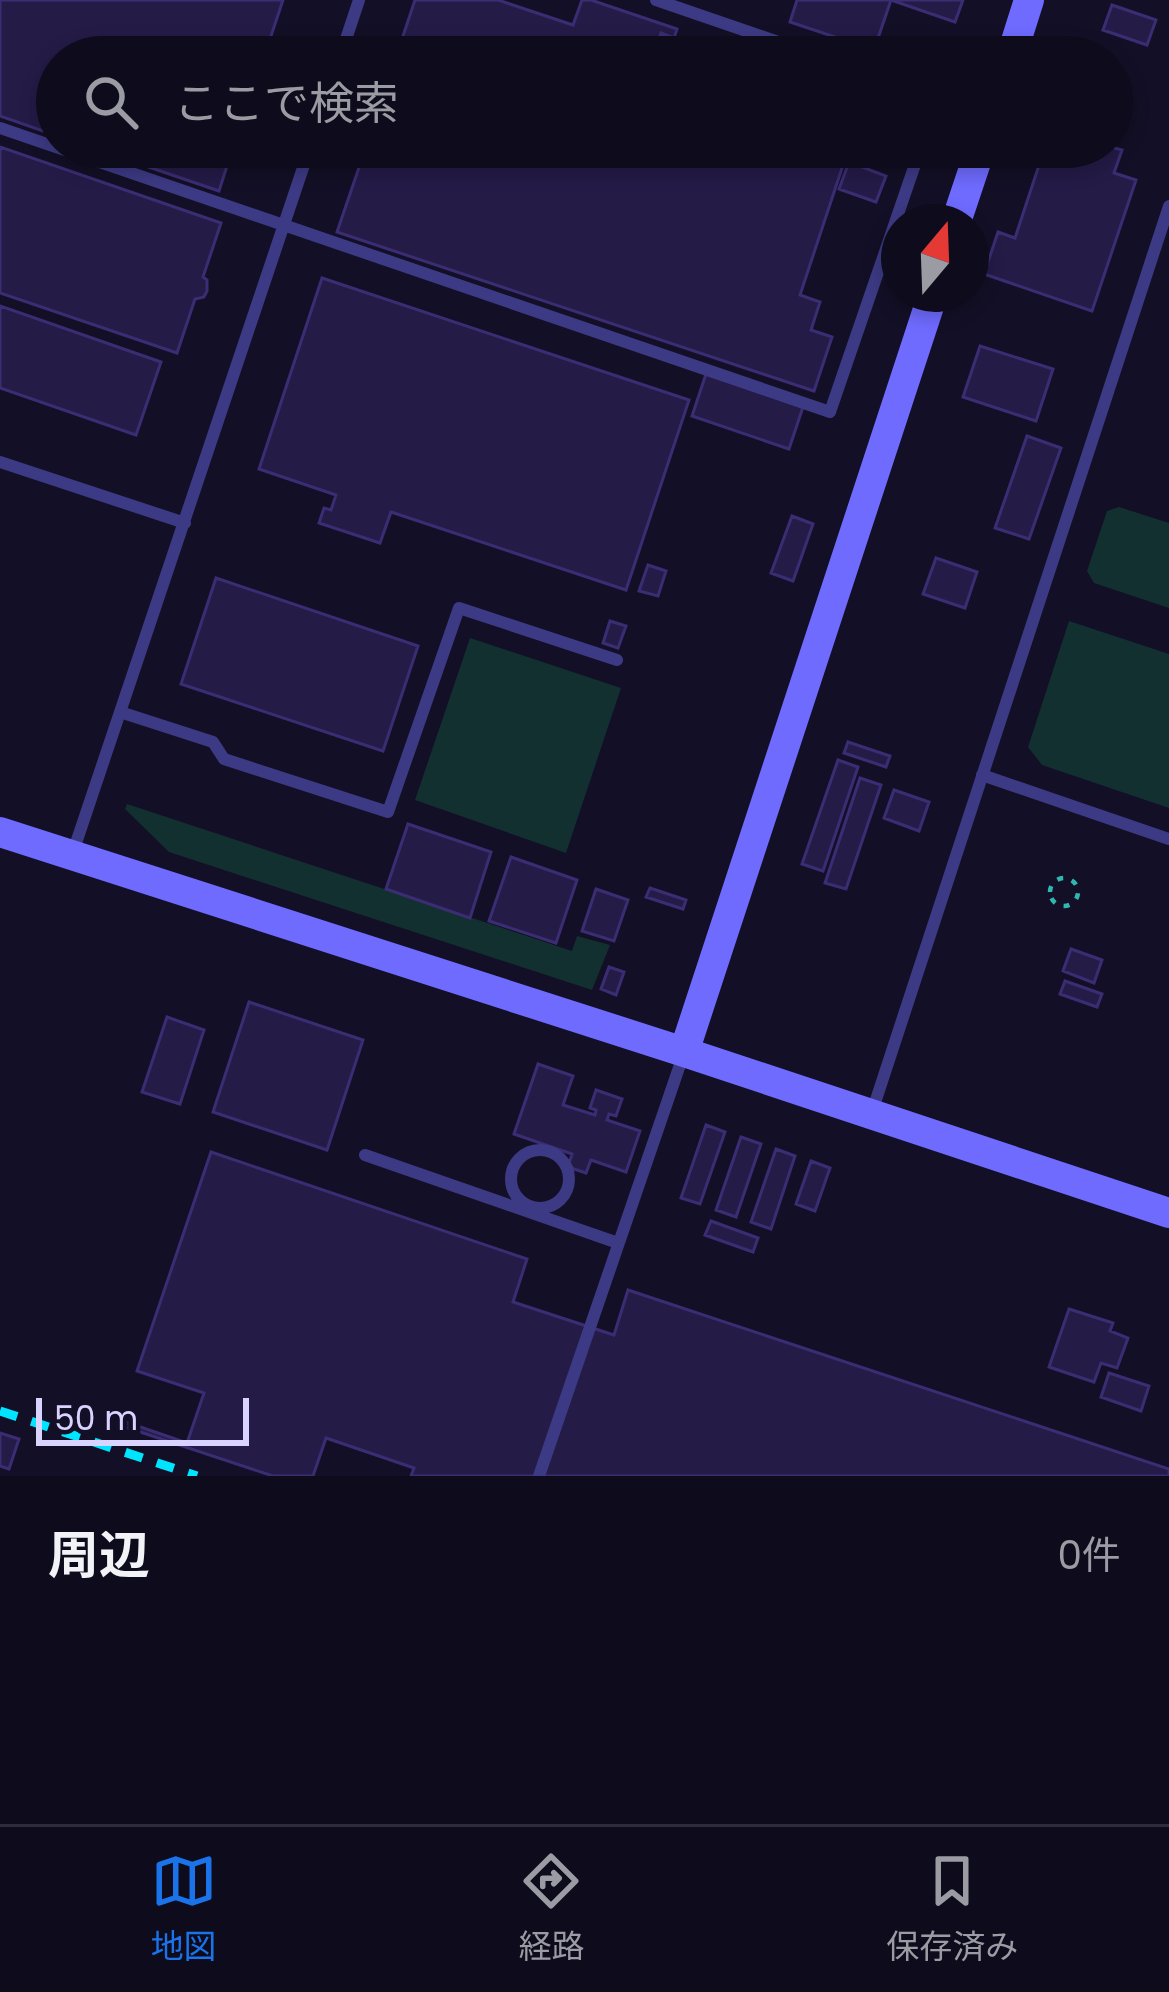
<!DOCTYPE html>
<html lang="ja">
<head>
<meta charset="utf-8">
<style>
	:root { --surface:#0e0b1c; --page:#1c1929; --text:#f1f3f6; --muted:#9b9ba3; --line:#2e2b3b; --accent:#1a73e8 }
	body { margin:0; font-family:Poppins,"Noto Sans JP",sans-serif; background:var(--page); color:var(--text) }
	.compass { position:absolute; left:881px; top:204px; width:108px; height:108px; border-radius:50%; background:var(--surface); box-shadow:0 6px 18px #0003; rotate:19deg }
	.scale { position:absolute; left:36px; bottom:30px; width:213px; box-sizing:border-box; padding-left:12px; border:6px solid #d9d4ff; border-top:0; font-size:33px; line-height:42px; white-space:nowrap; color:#d9d4ff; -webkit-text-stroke:9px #130f26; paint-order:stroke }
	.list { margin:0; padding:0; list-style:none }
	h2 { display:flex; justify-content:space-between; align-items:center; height:156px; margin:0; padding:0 48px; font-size:51px }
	h2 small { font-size:39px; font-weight:400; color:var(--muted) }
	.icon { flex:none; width:66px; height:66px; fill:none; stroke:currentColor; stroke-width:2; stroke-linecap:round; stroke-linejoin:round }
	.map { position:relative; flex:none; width:1169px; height:1476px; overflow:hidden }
	.search { position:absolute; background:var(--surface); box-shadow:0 6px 18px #0003; left:36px; right:36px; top:36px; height:132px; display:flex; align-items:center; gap:30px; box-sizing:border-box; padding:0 42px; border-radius:66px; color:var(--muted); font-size:45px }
	.sheet { height:348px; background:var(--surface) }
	nav { display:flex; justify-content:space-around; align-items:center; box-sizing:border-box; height:168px; border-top:3px solid var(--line); background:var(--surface); font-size:33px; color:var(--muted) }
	nav a { display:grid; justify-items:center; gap:6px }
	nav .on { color:var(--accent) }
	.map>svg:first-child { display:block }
	.green { fill:#12302f }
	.building { fill:#241b47; stroke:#3b2d73; stroke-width:3 }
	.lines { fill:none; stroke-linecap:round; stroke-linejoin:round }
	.path { stroke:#2fb8b0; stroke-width:4.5; stroke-dasharray:6 9; stroke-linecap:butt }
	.lane { stroke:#3d3a85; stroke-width:12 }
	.secondary { stroke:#6f6bff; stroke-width:30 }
	.rail { stroke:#00e5ff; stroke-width:9; stroke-dasharray:18 15; stroke-linecap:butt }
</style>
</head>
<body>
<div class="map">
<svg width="1169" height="1476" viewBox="0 0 1169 1476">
	<rect width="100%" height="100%" fill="#130f26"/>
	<path class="green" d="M1119 507 1169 523V608L1094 583 1087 571 1107 511Z
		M1069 621 1169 654V808L1042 765 1028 747Z
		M470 638 621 688 566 853 415 800Z
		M127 804 572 951 577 936 610 945 592 990 169 852 125 809Z"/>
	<path class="building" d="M0 0H283L264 57H57V136L0 116Z
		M415 0H498L573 25 582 0H591L677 29 674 38 661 33 655 52 670 57H396Z
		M797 0H963L955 22 891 0 874 50 790 22Z
		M1112 5 1156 20 1147 45 1103 30Z
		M0 147 221 223 203 277 207 280V291L204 297 195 299 177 353 0 293Z
		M90 147H233L219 191Z
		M366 147H849L800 295 820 302 811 330 832 337 814 391 337 232Z
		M1045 147H1111L1122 150 1114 173 1136 180 1092 311 984 274 998 232 1015 238Z
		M849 162 886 176 876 202 839 189Z
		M322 278 689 400 626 590 391 512 380 543 319 523 324 508 331 510 336 495 259 469Z
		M0 306 161 362 136 435 0 388Z
		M980 346 1053 369 1036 421 963 397Z
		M706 374 803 407 789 449 692 416Z
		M1027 436 1061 448 1029 539 995 528Z
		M792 516 813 524 793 581 771 573Z
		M936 558 977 572 965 608 923 594Z
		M648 565 666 571 658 596 639 591Z
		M216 578 418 646 383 751 181 684Z
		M610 621 626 626 618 648 603 643Z
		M848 742 890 756 886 767 844 753Z
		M838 760 858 767 823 871 802 864Z
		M860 778 881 785 846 889 825 883Z
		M894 790 929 802 919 831 884 818Z
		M408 824 491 852 470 918 386 889Z
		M511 857 577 880 556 943 489 921Z
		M650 888 686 900 683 909 646 897Z
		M596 889 628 900 614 941 582 931Z
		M1071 949 1102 960 1094 983 1063 971Z
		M609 967 624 972 616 995 601 989Z
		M1065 981 1102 994 1097 1007 1060 994Z
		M249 1002 363 1040 327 1150 213 1112Z
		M167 1017 204 1030 180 1104 142 1092Z
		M538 1064 573 1076 563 1105 595 1115 596 1110 590 1108 596 1090 622 1099 616 1116 609 1114 607 1120 640 1131 626 1172 591 1160 586 1173 568 1167 572 1154 514 1134Z
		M706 1125 725 1132 700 1204 681 1198Z
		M741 1137 761 1144 736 1217 716 1210Z
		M776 1149 795 1156 771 1229 751 1222Z
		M211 1152 527 1259 513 1302 614 1335 628 1290 1169 1469V1476H411L414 1468 326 1438 313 1476H273L125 1427 126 1422 187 1443 204 1393 137 1371Z
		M811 1161 830 1168 815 1211 796 1204Z
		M711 1221 758 1238 753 1252 705 1235Z
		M1069 1309 1113 1323 1110 1331 1128 1338 1117 1368 1101 1363 1094 1382 1049 1367Z
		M1109 1373 1149 1386 1141 1411 1101 1397Z
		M0 1433 19 1439 9 1469 0 1466Z"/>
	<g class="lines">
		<path class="path" d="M1050 892a14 14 0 1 1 28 0a14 14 0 1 1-28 0Z"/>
		<path class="lane" d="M656 0 822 57
			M340 57 359 0
			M0 128 830 412 921 147
			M0 462 185 523
			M120 712 213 742 224 759 388 812 459 608 617 660
			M982 775 1169 839
			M72 855 310 147
			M872 1112 1169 206
			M511 1179a29 29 0 1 1 58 0a29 29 0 1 1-58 0Z
			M365 1155 618 1243
			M539 1476 684 1053"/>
		<path class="secondary" d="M1011 57 1029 0
			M956 222 981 147
			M0 832 684 1052 1169 1213
			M684 1052 933 294"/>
		<path class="rail" d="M0 1411 197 1476"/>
	</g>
</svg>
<svg class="compass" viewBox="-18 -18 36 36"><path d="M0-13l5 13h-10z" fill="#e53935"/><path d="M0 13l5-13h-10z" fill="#9b9ba3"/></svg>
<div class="scale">50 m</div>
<div class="search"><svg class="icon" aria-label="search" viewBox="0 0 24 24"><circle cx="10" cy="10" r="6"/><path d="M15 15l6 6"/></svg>ここで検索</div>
</div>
<section class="sheet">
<h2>周辺<small>0件</small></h2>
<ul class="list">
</ul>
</section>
<nav>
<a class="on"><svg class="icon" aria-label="map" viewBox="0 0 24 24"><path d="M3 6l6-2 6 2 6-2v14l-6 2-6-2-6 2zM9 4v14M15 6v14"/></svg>地図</a>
<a><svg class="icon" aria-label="directions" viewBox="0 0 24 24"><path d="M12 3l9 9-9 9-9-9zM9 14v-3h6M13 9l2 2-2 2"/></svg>経路</a>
<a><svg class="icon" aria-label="saved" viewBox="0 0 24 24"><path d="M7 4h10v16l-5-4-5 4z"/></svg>保存済み</a>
</nav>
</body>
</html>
